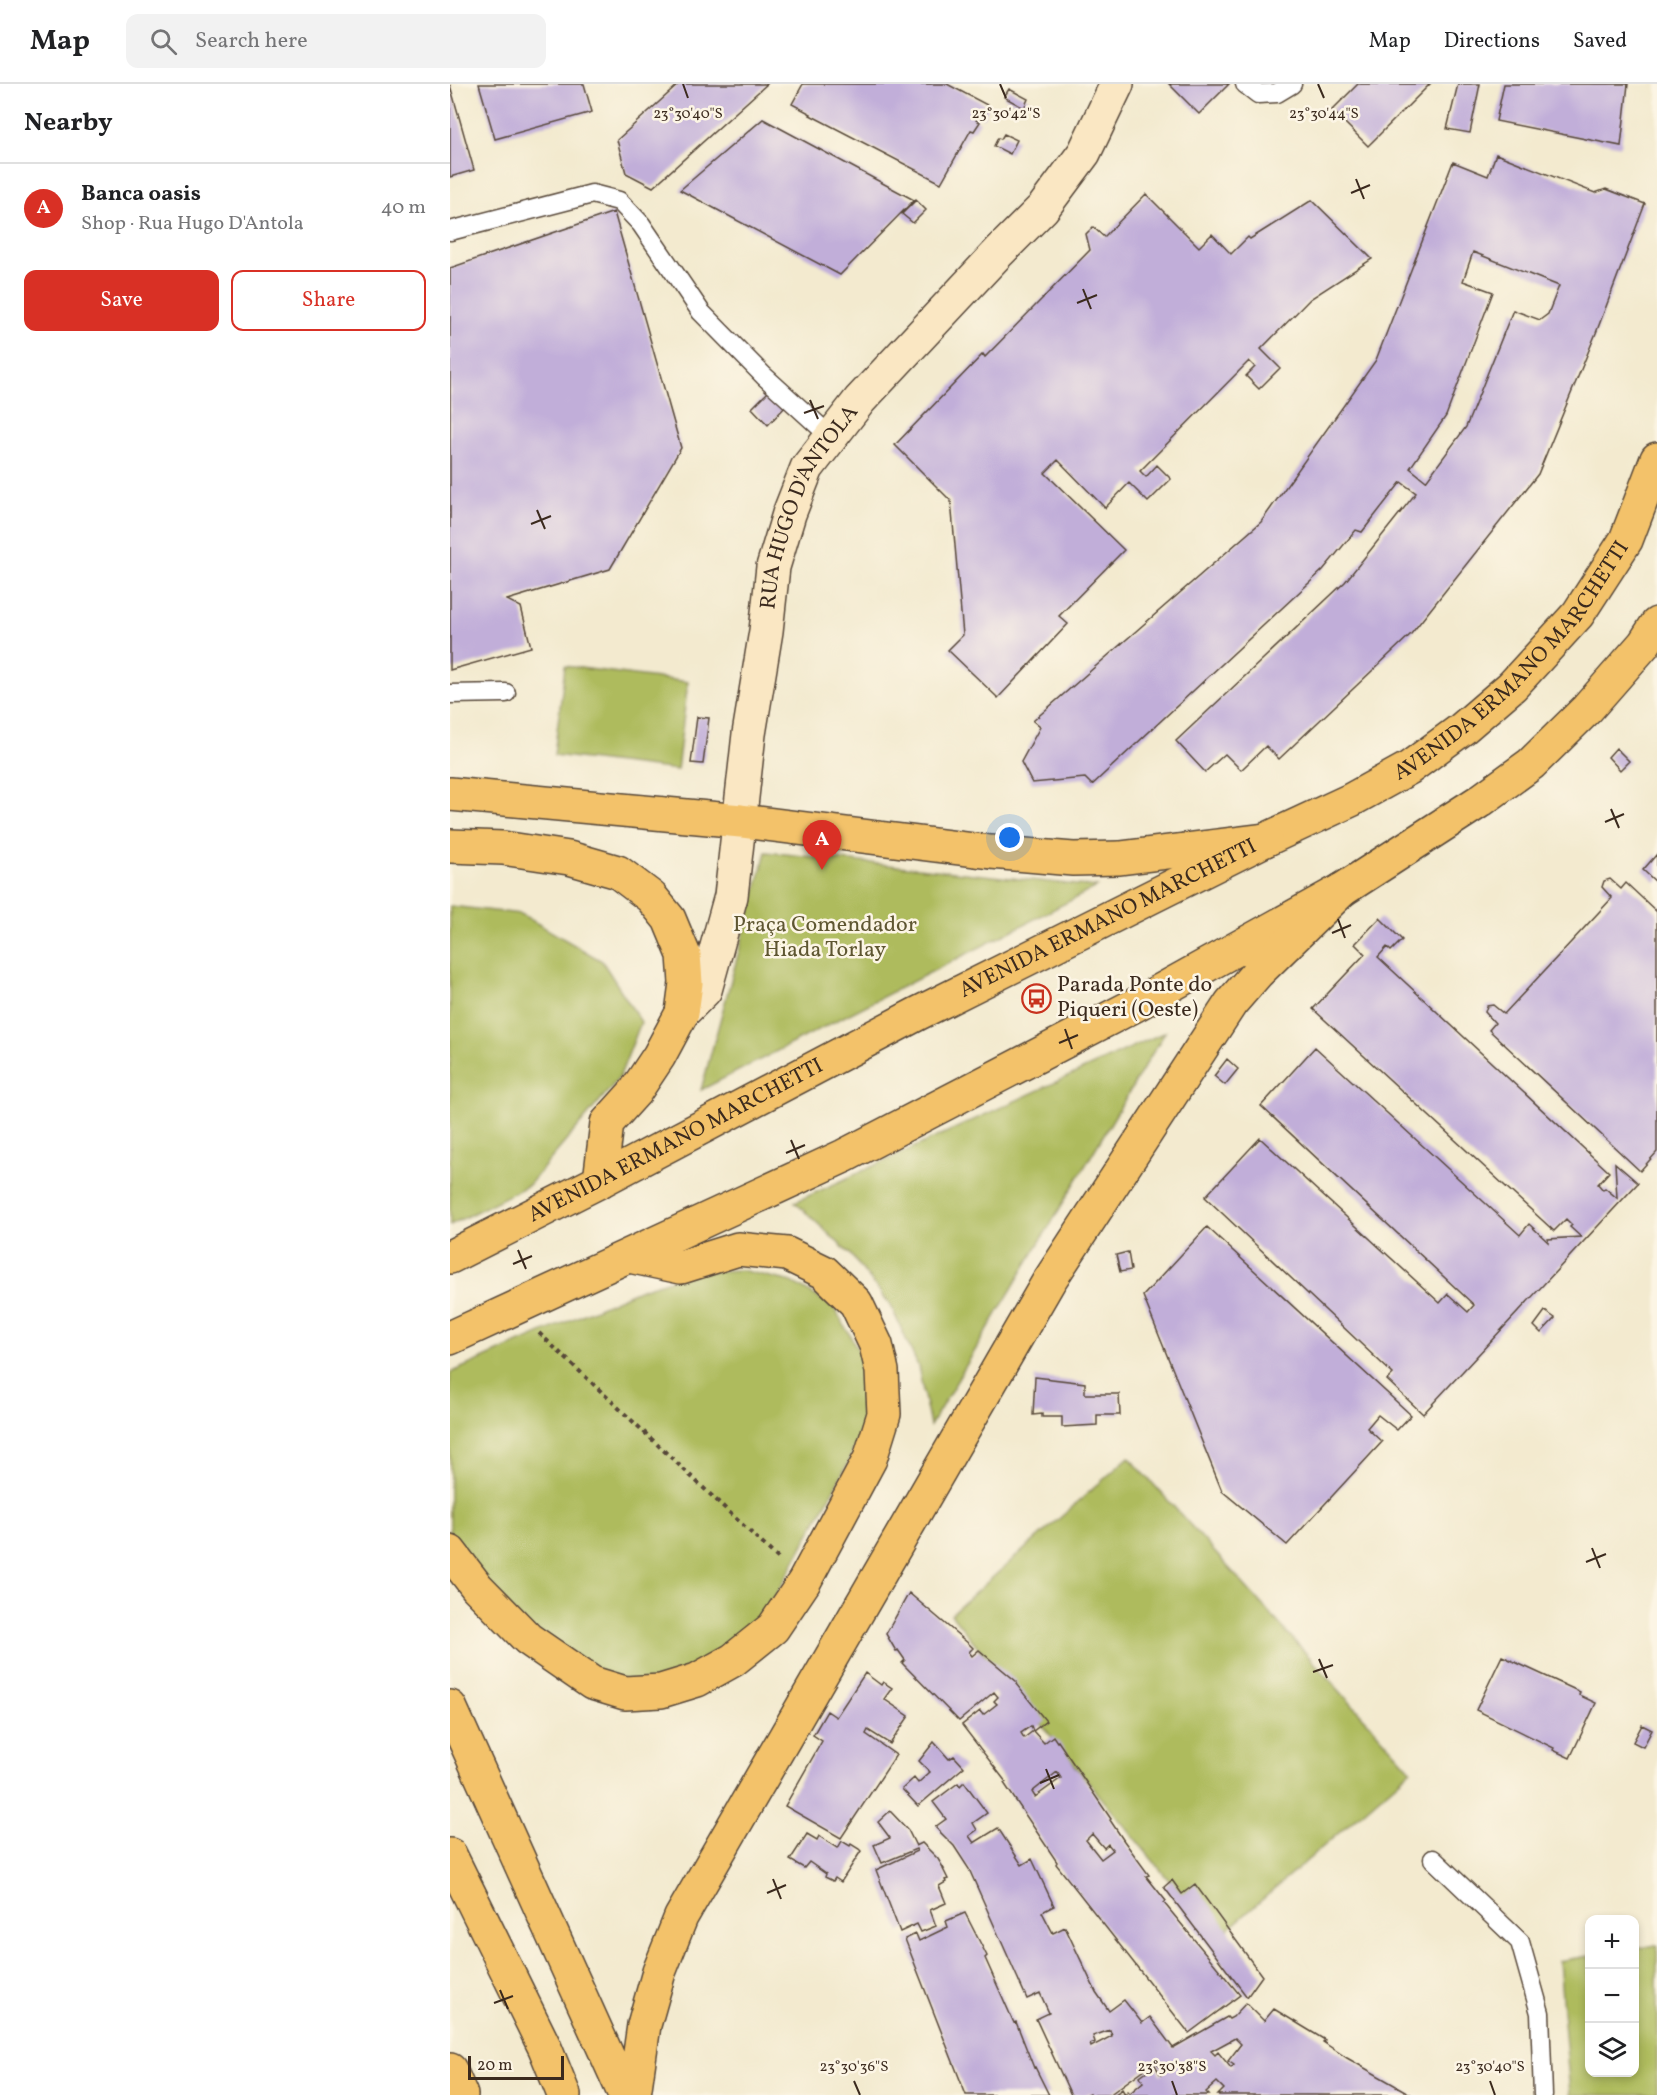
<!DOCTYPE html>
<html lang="en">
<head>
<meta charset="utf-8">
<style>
	:root { --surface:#fff; --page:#f2f2f2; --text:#202124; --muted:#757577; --line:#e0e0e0; --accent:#d93025 }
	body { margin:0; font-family:Vollkorn,serif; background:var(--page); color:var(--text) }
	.controls { position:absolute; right:18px; bottom:18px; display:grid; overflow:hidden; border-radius:12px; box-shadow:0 3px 9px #0003 }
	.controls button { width:54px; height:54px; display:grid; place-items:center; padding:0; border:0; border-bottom:2px solid var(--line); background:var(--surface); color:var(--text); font:30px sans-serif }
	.scale { position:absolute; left:18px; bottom:15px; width:96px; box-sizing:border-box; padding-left:6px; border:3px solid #3b2a1e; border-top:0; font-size:16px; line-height:21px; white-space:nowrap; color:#3b2a1e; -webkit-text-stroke:4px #fcf5e5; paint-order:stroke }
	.you { position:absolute; left:560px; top:754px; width:21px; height:21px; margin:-15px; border:4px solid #fff; border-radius:50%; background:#1a73e8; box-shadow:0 0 0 9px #1a73e833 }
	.badge { display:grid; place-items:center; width:39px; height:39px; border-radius:50%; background:var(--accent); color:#fff; font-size:20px; font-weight:700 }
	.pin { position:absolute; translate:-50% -50px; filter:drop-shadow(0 2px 3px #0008) }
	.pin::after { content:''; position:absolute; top:32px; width:21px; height:18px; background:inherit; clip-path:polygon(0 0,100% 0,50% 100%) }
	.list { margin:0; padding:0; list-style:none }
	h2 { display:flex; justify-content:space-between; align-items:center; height:78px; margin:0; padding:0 24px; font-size:26px }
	h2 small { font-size:20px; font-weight:400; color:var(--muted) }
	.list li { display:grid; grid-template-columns:39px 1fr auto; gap:18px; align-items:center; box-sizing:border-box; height:90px; padding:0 24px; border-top:2px solid var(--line) }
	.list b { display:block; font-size:22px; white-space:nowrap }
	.list p { margin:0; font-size:20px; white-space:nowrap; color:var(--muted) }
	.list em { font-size:20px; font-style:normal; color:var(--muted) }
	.actions { display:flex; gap:12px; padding:18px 24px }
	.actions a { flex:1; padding:14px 0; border:2px solid var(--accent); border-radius:12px; text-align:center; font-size:21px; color:var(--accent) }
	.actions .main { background:var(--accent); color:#fff }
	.icon { flex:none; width:33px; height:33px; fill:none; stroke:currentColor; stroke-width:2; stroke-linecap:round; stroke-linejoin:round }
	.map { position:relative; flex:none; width:1207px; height:2011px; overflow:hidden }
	header { display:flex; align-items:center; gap:36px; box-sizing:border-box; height:84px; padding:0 30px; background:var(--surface); border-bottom:2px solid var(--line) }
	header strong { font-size:28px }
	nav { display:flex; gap:33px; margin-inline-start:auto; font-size:21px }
	.search { width:420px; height:54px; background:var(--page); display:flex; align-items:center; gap:15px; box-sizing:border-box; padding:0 21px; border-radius:12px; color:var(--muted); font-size:22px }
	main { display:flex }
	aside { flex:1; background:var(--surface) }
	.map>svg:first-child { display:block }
	.green { fill:#aebb5d; stroke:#74723e; stroke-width:1.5 }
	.building { fill:#c1aed9; fill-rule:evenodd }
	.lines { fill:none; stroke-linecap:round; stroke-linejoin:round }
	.lane-casing { stroke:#574739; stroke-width:21 }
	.secondary-casing { stroke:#574739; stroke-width:36 }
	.primary-casing { stroke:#574739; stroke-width:36 }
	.highway-casing { stroke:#574739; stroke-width:36 }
	.path { stroke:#574739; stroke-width:4; stroke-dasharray:4.5 4.5; stroke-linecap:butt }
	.lane { stroke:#fff; stroke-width:18 }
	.secondary { stroke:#fae7c3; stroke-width:33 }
	.primary { stroke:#f3c26a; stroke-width:33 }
	.highway { stroke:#f3c26a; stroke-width:33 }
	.ticks { fill:none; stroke:#3b2a1e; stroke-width:2 }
	.labels { text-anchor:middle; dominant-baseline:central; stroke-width:5; stroke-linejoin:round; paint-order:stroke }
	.street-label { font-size:22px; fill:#3b2a1e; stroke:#fcf5e5 }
	.park-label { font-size:22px; fill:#5e5631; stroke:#fcf5e5 }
	.poi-label { font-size:22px; fill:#3b2a1e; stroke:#fcf5e5; text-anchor:start }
	.ticks-label { font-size:15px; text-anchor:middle; fill:#3b2a1e; stroke:#fcf5e5; stroke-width:5; stroke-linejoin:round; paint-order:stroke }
</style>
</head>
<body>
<header>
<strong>Map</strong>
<div class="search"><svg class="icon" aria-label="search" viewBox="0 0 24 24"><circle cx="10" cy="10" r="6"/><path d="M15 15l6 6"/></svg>Search here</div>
<nav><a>Map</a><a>Directions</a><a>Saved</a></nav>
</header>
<main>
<aside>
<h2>Nearby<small></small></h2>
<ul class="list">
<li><span class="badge">A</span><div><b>Banca oasis</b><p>Shop · Rua Hugo D'Antola</p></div><em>40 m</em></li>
</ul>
<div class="actions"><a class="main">Save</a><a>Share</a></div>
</aside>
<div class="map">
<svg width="1207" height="2011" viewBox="0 0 1207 2011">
	<rect width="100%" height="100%" fill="#fcf5e5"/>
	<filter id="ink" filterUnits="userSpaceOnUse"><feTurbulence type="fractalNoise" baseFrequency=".0167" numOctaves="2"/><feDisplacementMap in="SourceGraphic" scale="12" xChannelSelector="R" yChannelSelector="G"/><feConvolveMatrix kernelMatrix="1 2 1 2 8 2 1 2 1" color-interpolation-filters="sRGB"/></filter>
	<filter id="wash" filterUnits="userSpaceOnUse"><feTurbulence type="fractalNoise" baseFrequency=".008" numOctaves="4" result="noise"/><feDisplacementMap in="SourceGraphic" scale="24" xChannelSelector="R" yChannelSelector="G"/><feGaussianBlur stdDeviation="1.35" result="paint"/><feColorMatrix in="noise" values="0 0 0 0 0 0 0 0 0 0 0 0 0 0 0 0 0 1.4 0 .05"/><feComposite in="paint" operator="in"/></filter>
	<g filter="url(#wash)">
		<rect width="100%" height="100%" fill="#f3eacf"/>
		<path class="green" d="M115 582 238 598 227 686 104 671Z
			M316 768 647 803 251 1006Z
			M0 822 71 830 152 877 191 938 169 994 79 1101 0 1141Z
			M715 948 480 1342 468 1282 441 1222 400 1170 345 1118Z
			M291 1186 342 1198 383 1222 410 1269 419 1324 399 1377 305 1550 248 1585 200 1598 155 1595 64 1534 0 1450V1289L191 1205 245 1188Z
			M679 1373 961 1686 767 1855 501 1530Z
			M1207 1861V2011H1120L1109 1877 1139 1872 1140 1988H1184L1185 1865Z"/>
		<g id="blocks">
			<path class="building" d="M29 0H134L142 28 45 55Z
				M229 0H317L203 103 176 89 167 56Z
				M353 0H497L539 22 533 34 529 31 526 36 530 38 524 47 521 46 491 99 360 31 361 30 342 20Z
				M719 0H779L749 30Z
				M908 0H980L918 62 882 26Z
				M1008 0H1030L1020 49 997 45Z
				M1054 0H1178L1171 62 1046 37Z
				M0 1 24 86 0 93Z
				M559 5 578 15 574 24 554 13Z
				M313 35 464 116 390 191 230 106Z
				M554 50 567 56 560 70 544 62 548 54 551 55Z
				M1046 70 1145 109 1156 105 1195 120 1146 249 1088 390 961 550 829 675 816 662 791 686 775 670 755 688 726 657 895 498 966 409 951 398 912 448 906 446 873 486 642 701 635 694 582 699 571 678 590 643 583 637 811 438 926 276 1003 78 1038 92ZM1023 168 1109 202 1098 230 1090 236 1063 226 1016 343 976 397 960 384 996 332 1043 208 1013 197Z
				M696 110 749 163 762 150 781 170 798 153 800 155 862 116 922 175 860 215 811 265 830 284 809 305 796 292 805 283 799 277 690 387 696 393 707 381 721 395 698 418 679 399 655 424 608 376 595 389 674 466 609 532 618 540 548 614 498 566 513 551 501 417 445 361 533 270 535 273 640 166 636 150 643 143 654 153Z
				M466 116 476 126 463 139 452 130Z
				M164 128 231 364 160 485 57 516 71 523 81 563 0 586V184Z
				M322 304 337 321 318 341 302 324Z
				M247 633 259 634 253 680 241 679Z
				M1166 664 1179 677 1170 686 1158 673Z
				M1207 770V799L1193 786Z
				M1160 795 1171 805 1176 799 1207 828V1068L1190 1087 1039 946 1045 939 1035 928 1037 922 1043 921 1054 930 1162 814 1152 803 1154 797Z
				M930 834 952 856 941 867 937 863 928 873 1159 1088 1148 1100 1153 1106 1155 1104 1167 1114 1165 1079 1188 1099 973 1330 937 1296 943 1290 755 1113 810 1054 990 1219 998 1210 1018 1228 1024 1221 811 1022 865 963 1070 1151 1079 1140 1098 1158V1155L1131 1153 1120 1143 1122 1141 1116 1135 1104 1147 863 925 915 870 905 860Z
				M777 975 788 985 775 1001 764 992Z
				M757 1143 961 1331 947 1346 928 1331 917 1344 932 1358 837 1461 772 1407 693 1212Z
				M678 1168 681 1186 670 1188 666 1171Z
				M1095 1227 1105 1234 1091 1249 1084 1242Z
				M585 1293 635 1299V1310H669L670 1331H647V1341L612 1343V1333H592V1330L583 1331Z
				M459 1509 519 1560 523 1564 519 1568 522 1572 529 1566 567 1598 566 1600 596 1637 583 1647 581 1642 571 1649 574 1654 583 1647 594 1659 603 1652 607 1658 608 1657 661 1735 660 1736 674 1757 699 1791 696 1792 716 1817 714 1819 790 1911 739 1949 606 1780 607 1778 554 1699 556 1698 512 1641 530 1627 533 1631 547 1620 544 1617 548 1613 544 1608 509 1637 452 1579 455 1576 448 1566 446 1567 436 1550ZM607 1688 611 1694 585 1713 582 1708ZM642 1750 654 1764 658 1760 663 1766 651 1775 636 1756Z
				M1052 1572 1130 1608 1129 1611 1146 1619 1120 1674 1103 1666 1104 1664 1026 1626Z
				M415 1589 431 1601 433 1598 442 1604 434 1615 459 1632 440 1660 418 1646 416 1650 446 1671 391 1754 335 1722 372 1657 363 1651 377 1627 386 1633Z
				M1192 1641 1202 1646 1193 1663 1183 1658Z
				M484 1658 499 1675 504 1672 514 1683 468 1722 452 1705 464 1694 468 1699 480 1688 469 1677Z
				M514 1698 537 1729 523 1739 527 1746 519 1752 524 1759 548 1744 572 1781 582 1775 604 1822 592 1828 603 1849 615 1843 646 1908 659 1927 674 1916 692 1939 700 1933 723 1964 777 1933 779 1935 783 1933 796 1919 814 1937 824 1925 875 1956 873 1958 897 1974 962 2011H768L774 2005 767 1998 756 2008 759 2011H664L672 2005 675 2010 678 2007 680 2009 693 1998 690 1992 705 1981 711 1991 714 1988 706 1977 659 2011H641L640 2009 636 2011H621L586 1935 599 1929 590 1909 577 1915 519 1785 504 1762 485 1743 496 1735 483 1718 508 1699 510 1702ZM660 1946 662 1952 641 1963 640 1960 645 1958 643 1952ZM785 1954 791 1960 778 1977 784 1981 781 1984 768 1968 765 1971 761 1967Z
				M440 1727 458 1746 466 1762 472 1759 488 1775 494 1785H493L498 1795 495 1796 496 1798 489 1802 496 1819 480 1826 486 1842 471 1848 467 1840 450 1848 426 1786 467 1767 466 1765 432 1779 424 1761 440 1754 428 1738Z
				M357 1750 367 1756 369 1752 388 1764 392 1757 400 1762 401 1760 409 1765 411 1767 391 1798 385 1794 383 1797 375 1793 376 1790 359 1778 354 1784 340 1776Z
				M722 1796 732 1810 745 1800 812 1892 797 1913 714 1803Z
				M515 1829 537 1872 535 1874 564 1939 566 1938 584 1984 585 1983 599 2011H516L455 1855 466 1850 469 1857 498 1843 496 1837Z"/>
		</g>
	</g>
	<g filter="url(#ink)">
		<use href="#blocks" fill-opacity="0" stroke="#574739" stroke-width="1.5"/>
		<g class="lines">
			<defs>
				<path id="lane" d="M795 0 808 10 827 9 842 0
					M0 147 142 110 169 117 191 140 251 228 314 292 381 353
					M0 610 56 609
					M983 1775 1070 1858 1090 1929 1093 2011"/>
				<g id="secondary">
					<path id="s1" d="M232 929 255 906 281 812 299 650 316 547 323 483 339 430 357 384 410 316 549 168 593 124 634 69 667 0"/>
				</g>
				<g id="primary">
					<path id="s2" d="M0 1173 150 1097 467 930 815 756 901 716 959 684 1012 645 1062 602 1128 530 1176 456 1207 375"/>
					<path d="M0 1254 394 1072 685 921 892 806 1030 717 1081 680 1137 625 1194 560 1207 540"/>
				</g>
				<path id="highway" d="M0 710 291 737 541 768 623 775 670 774 815 756
					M0 762 53 764 119 774 168 788 201 813 219 835 234 871 236 899 232 929 209 972 185 1008 157 1039 150 1097
					M0 1468 27 1503 78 1555 142 1599 175 1609 211 1607 247 1596 283 1576 323 1544 354 1498 420 1375 434 1330 432 1287 426 1261 406 1219 374 1188 337 1170 288 1165 231 1183 179 1172
					M0 1623 175 2011
					M0 1771 95 1964 114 2011
					M0 1986 11 2011
					M184 2011 194 1941 209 1888 231 1833 599 1197 781 919 808 888 892 806"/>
			</defs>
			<use href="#lane" class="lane-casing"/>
			<use href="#secondary" class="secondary-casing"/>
			<use href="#primary" class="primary-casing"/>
			<use href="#highway" class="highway-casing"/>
			<path class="path" d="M89 1249 331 1477"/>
			<use href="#lane" class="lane"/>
			<use href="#secondary" class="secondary"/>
			<use href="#primary" class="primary"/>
			<use href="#highway" class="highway"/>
		</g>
	</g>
	<path class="ticks" d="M233 0 238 14M550 0 556 14M868 0 874 14M906 95 914 115M901 109 920 101M633 205 641 225M627 219 647 211M360 316 368 335M354 329 374 322M87 426 95 445M81 440 101 432M1161 725 1169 744M1155 738 1174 730M888 835 895 854M882 849 901 841M615 945 622 965M609 959 628 951M341 1056 349 1075M336 1069 355 1061M68 1166 76 1185M63 1180 82 1172M1142 1464 1150 1484M1136 1478 1156 1470M869 1575 877 1594M863 1588 883 1581M596 1685 604 1705M590 1699 609 1691M323 1795 331 1815M317 1809 336 1801M50 1906 58 1925M44 1919 63 1912M404 1997 410 2011M722 1997 727 2011M1040 1997 1045 2011"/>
	<defs>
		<symbol id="bus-ring" viewBox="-11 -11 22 22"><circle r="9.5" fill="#fcf5e5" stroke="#c8321e" stroke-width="1.5"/><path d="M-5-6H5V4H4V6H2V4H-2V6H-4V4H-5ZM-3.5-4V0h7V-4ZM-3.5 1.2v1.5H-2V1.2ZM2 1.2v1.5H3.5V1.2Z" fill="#c8321e"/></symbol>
	</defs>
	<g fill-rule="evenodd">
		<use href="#bus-ring" x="570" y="898" width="33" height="33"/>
	</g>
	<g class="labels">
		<g class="street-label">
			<text stroke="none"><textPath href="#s1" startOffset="531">RUA HUGO D'ANTOLA</textPath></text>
			<text stroke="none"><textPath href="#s2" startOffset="1226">AVENIDA ERMANO MARCHETTI</textPath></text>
			<text stroke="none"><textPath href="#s2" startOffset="740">AVENIDA ERMANO MARCHETTI</textPath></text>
			<text stroke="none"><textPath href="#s2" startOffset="254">AVENIDA ERMANO MARCHETTI</textPath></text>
		</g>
		<g class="park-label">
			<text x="375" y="841">Praça Comendador<tspan x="375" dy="25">Hiada Torlay</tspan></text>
		</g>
		<g class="poi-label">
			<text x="607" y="901">Parada Ponte do<tspan x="607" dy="25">Piqueri (Oeste)</tspan></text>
		</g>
	</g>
	<g class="ticks-label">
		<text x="238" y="34">23°30'40"S</text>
		<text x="556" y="34">23°30'42"S</text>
		<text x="874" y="34">23°30'44"S</text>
		<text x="404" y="1987">23°30'36"S</text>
		<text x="722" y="1987">23°30'38"S</text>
		<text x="1040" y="1987">23°30'40"S</text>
	</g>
</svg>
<div class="controls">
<button>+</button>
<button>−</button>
<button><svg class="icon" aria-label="layers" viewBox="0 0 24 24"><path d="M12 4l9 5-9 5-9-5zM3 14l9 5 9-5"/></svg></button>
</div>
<div class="scale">20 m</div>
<div class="you"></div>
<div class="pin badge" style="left:372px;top:786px">A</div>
</div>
</main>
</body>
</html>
